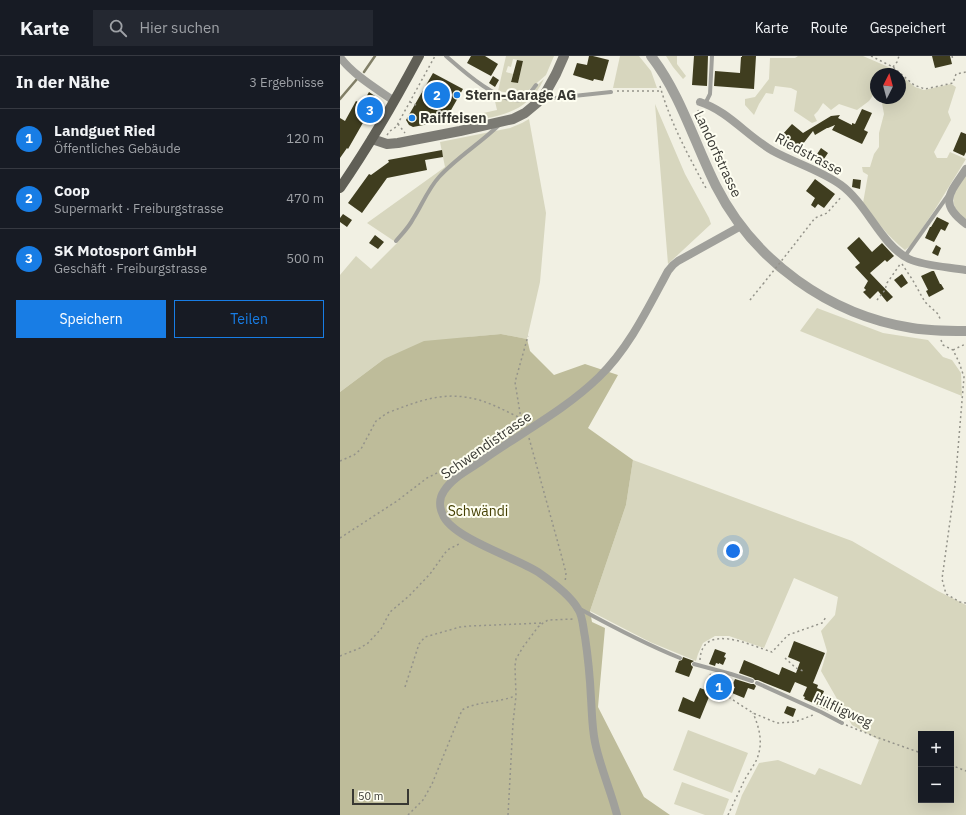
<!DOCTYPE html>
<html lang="de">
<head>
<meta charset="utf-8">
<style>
	:root { --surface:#171b24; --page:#242831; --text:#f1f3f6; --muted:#9ea1a6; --line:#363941; --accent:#187de5 }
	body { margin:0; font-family:"IBM Plex Sans",sans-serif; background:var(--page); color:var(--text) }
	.controls { position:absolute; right:12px; bottom:12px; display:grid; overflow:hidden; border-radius:0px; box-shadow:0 4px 16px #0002 }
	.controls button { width:36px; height:36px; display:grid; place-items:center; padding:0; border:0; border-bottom:1px solid var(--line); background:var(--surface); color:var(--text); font:20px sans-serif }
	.compass { position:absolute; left:530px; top:12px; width:36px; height:36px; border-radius:50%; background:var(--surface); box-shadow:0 4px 16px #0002; rotate:6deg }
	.scale { position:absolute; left:12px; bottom:10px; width:57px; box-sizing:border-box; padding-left:4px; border:2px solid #383833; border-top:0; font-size:11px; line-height:14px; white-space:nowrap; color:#383833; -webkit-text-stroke:3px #fefef1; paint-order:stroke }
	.you { position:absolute; left:393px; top:495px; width:14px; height:14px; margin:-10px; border:3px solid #fff; border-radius:50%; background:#1a73e8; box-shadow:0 0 0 6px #1a73e833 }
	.badge { display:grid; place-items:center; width:26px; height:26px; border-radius:50%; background:var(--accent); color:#fff; font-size:13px; font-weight:700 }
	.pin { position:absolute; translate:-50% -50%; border:2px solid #fff; box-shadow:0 1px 4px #0006 }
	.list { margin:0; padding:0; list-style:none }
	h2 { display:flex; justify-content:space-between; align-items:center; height:52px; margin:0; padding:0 16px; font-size:17px }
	h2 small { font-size:13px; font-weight:400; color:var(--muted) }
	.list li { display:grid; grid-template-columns:26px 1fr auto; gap:12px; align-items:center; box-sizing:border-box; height:60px; padding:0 16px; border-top:1px solid var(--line) }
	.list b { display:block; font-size:15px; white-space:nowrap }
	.list p { margin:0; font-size:13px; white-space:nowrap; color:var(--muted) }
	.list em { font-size:13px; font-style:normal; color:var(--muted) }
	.actions { display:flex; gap:8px; padding:12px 16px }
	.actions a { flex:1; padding:9px 0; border:1px solid var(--accent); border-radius:0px; text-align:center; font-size:14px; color:var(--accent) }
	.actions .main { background:var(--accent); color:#fff }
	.icon { flex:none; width:22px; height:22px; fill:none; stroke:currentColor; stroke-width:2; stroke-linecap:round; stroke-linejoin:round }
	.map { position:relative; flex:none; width:626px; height:759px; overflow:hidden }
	header { display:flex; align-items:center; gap:24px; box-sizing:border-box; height:56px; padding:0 20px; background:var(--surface); border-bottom:1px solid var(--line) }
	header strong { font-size:19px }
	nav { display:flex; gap:22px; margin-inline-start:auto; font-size:14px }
	.search { width:280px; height:36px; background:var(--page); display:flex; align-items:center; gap:10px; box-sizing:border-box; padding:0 14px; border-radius:0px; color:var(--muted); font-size:15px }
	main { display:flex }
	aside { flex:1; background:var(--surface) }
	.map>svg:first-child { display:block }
	.green { fill:#d7d6be; fill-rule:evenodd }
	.forest { fill:#bebc9a }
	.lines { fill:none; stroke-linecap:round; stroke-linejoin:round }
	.stream { stroke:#817f67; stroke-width:2.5 }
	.building { fill:#3f3d1f }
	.path { stroke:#94938a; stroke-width:1.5; stroke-dasharray:2 3; stroke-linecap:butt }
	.service { stroke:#a0a09b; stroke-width:4 }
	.minor { stroke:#a0a09b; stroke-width:8 }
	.tertiary { stroke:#a0a09b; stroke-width:10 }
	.secondary { stroke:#7b7a73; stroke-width:10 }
	.primary { stroke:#605f56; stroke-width:10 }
	.path-bridge { stroke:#94938a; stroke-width:1.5; stroke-dasharray:2 3; stroke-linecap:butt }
	.poi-dot { fill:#187de5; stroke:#fefef1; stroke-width:1.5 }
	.labels { text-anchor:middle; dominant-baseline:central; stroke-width:4; stroke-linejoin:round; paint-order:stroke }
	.poi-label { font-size:14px; font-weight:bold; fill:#383833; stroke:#fefef1; text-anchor:start }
	.street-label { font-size:14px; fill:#383833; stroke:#fefef1 }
	.park-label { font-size:14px; fill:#454003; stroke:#fefef1 }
</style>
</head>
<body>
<header>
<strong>Karte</strong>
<div class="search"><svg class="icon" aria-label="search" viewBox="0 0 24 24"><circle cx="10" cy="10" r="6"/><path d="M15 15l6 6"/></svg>Hier suchen</div>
<nav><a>Karte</a><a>Route</a><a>Gespeichert</a></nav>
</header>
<main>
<aside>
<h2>In der Nähe<small>3 Ergebnisse</small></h2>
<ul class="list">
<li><span class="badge">1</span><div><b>Landguet Ried</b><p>Öffentliches Gebäude</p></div><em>120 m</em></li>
<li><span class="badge">2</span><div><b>Coop</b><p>Supermarkt · Freiburgstrasse</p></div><em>470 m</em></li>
<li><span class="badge">3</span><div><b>SK Motosport GmbH</b><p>Geschäft · Freiburgstrasse</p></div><em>500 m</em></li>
</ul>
<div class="actions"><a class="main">Speichern</a><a>Teilen</a></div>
</aside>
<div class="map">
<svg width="626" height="759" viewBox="0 0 626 759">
	<rect width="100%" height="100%" fill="#f1f0e3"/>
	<path class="green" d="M166 0H214L206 19 183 39 158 35ZM173 3 183 5 178 27 171 25 173 18 166 16 168 10 171 11Z
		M280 0H299L311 15 317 32H273Z
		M326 0H337V8L346 20 343 23 333 11Z
		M458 0H523L553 13 559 18H536V35L529 45 517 54 499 48 491 54 483 47 478 55 474 59 477 65 472 67 454 55 457 35 451 32 435 30 433 38 426 37 419 48 414 59 405 49V43L415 41 429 23 430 2H455Z
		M560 18 575 31 584 34 611 28 616 31 608 56 611 64 594 96 597 102H607L610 96 626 103 594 155 571 189 565 194C548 181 536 164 523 147L528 119 523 116 522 111H530L534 98 539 91V77L544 58 541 42H560Z
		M204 23C186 60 156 60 121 67V61L123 56 125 61 157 54 154 41 155 40 179 45Z
		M315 48 345 118 369 162 371 168 328 208Z
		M189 63 206 157 200 226 187 283 161 278 129 281 44 303 0 336V219L16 200 31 213 57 187 27 167 105 111 100 86 170 72 182 67Z
		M626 119V164C606 149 613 136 626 119Z
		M477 252 543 277 588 284 603 301 612 304 621 317 622 340 460 275Z
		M293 404 512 485 598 535 626 549V759H395L402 739 419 707 438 704 475 719 479 712 521 729 539 684 512 669 481 615 487 595 481 575 495 559 498 541 454 522 424 592 389 580H375L363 587 358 598 356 605 310 586 250 555 286 449ZM581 678H611V744H581Z
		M348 674 408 697 392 737 333 714Z
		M342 726 389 743 383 759H365L334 748Z"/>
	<path class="forest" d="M161 278 187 283 190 295 214 319 245 308 278 319 248 372 293 404 286 449 250 555 252 566 265 572 258 651 304 741 330 759H0V336L44 303 84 285Z"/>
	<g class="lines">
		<path class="stream" d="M24 16 35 0
			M0 43 17 23"/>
	</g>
	<path class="building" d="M131 0H145L158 8 151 20 127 7Z
		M249 0H253L269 4 263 25 254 23 253 25 233 19 237 7 247 9Z
		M354 0H368L367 30 352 29Z
		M402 0H416L414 33 374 30 375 15 400 17 401 1H402Z
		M592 0H610L612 8 595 12Z
		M177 4 183 5 178 27 171 26Z
		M93 17 123 33 106 63 99 59 94 67 73 71 69 69 66 64Z
		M153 20 159 24 155 31 149 27Z
		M29 36 35 40 27 54 35 59 30 69 24 65 8 93 7 92 0 102V62L5 65 16 45 22 48Z
		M522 53 532 57 524 74 528 76 522 88 492 74 495 69 488 72H487L475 79 473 75 459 93 442 79 452 68 463 77 491 60 500 59 498 62 512 69V67L515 68Z
		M621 76 626 78V96L624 100 613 95Z
		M481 92 488 97 482 106 475 101Z
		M102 94 103 101 85 104 87 114 47 122 22 157 8 147 29 118 31 119 49 106 48 104Z
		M475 123 495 138 484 152 478 148 475 152 471 149 475 142 466 135Z
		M513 123 521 124 520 133 512 131Z
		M3 158 12 164 7 171 0 166V162Z
		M597 161 609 167 605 175 601 173 594 186 585 182 590 171H591Z
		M35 179 44 186 38 193 29 187Z
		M519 181 532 196 542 187 554 200 547 206 545 204 530 217 553 241 547 246 538 235 530 243 523 236 526 234 524 232 528 225 515 211 520 207 507 192Z
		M596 189 601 192 598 200 592 197Z
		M592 215H594L600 228H601L604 233 589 241 586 235 588 234 581 220Z
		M562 218 568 227 561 232 554 224Z
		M454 585 485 597 473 627 478 629 477 632 484 635 481 643 492 648 489 655 478 650V649L464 643 465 641 463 640 467 631 455 626 450 637 418 624H415L413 622 399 617 404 604 439 619 442 611 456 617 460 606 448 601Z
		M375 593 386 597 384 601 386 602 383 609 379 607V608L376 607 375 610 369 608Z
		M343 601 354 605 351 607V609L353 611 349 621 335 616 339 605 342 604Z
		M395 623 411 628H414L416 630 414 634 408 632 404 642 392 637 395 631 392 630Z
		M360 632 371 636 360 663 338 655 343 641 354 646Z
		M447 650 456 653 453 661 444 657Z"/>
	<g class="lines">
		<path class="path" d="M531 0 553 11 574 29 585 33 613 27 616 18 626 16
			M612 0 613 4
			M553 11 557 6 559 0
			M320 30C330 66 349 101 367 134
			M277 35H321
			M70 46 76 49
			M358 54 361 65 359 72
			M97 62 108 68
			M58 68 65 77
			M47 79 50 75 56 71 95 0
			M454 189 475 162 487 157 502 140
			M562 208 572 223 585 246 598 258 601 265
			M410 244 423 228
			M537 244 545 234 547 227 561 207
			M601 284 603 289 613 294 619 306 624 321 615 429 602 523 606 538 620 546 626 547
			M613 294 621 290 626 288
			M181 363 175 326 188 280
			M189 382 221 498 226 517 225 527
			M0 405 14 399 21 393 36 365 47 357C79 345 104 334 139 344 156 349 171 358 187 365
			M0 482 57 445 87 422 115 408 130 402
			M0 600 20 592 28 587 41 573 50 556 69 540 90 518 105 497 109 493 121 487
			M445 602 456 612 463 615
			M360 604C362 565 412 590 432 596L448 579 482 567 486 561
			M370 618 387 640 413 657 437 667 455 666 473 659
			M65 631 79 588 85 581 120 571 130 570 203 567
			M506 669 536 681 581 697
			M611 709 626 715
			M68 759 83 744 92 728 122 654C137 645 158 647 175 640
			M168 759 173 667 176 640 175 610 176 603 183 591 198 571 203 567 208 564 234 563
			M388 759C393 748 399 736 404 725 408 717 415 709 418 700 423 685 419 671 413 657"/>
		<path class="service" d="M106 0C121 13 158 47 180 44 187 42 192 34 196 29
			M204 39 209 41 215 42 271 36
			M365 48 370 38 372 0
			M56 185C62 178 69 171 73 163 82 149 88 133 99 121 117 101 141 87 160 68
			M565 200 609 138
			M240 553C273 571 305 588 340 602
			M354 608 391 618 412 625
			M417 627 481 656 502 667"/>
		<path class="minor" d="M0 1C12 18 37 33 54 45
			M360 46C388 55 407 80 433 95 455 107 480 114 501 129 527 148 541 189 569 203 584 210 609 211 626 214
			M626 113C611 136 597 147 626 168
			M277 759C271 735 260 711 255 686 252 672 252 657 251 642 250 622 248 601 245 581 243 572 243 560 238 553 231 540 211 525 198 516 177 502 112 482 103 459 99 451 99 442 104 435 112 422 128 414 140 406 179 378 224 355 259 321 289 292 308 252 328 215L333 209 338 205 401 170"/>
		<path class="tertiary" d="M311 0C341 39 354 86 376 130 414 205 489 259 572 272 590 275 608 275 626 275"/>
		<path class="secondary" d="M32 83 47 88 58 87 120 75 173 63 185 57 197 47 206 36 216 18 224 0"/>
		<path class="primary" d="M0 132C29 90 55 45 79 0"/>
		<path class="path-bridge" d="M423 228 454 189"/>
	</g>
	<g class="poi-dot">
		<circle cx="117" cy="39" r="4"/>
		<circle cx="72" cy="62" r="4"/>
	</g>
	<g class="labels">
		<g class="poi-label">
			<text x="125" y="39">Stern-Garage AG</text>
			<text x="80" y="62">Raiffeisen</text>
		</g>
		<g class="street-label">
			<text transform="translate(378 98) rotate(65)">Landorfstrasse</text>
			<text transform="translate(469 98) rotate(28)">Riedstrasse</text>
			<text transform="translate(146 389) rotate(-35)">Schwendistrasse</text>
			<text transform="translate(503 654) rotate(25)">Hilfligweg</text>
		</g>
		<g class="park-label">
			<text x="138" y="455">Schwändi</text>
		</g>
	</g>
</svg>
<div class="controls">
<button>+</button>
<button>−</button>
</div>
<svg class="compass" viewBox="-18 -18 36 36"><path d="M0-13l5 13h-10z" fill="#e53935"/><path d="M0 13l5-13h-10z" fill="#9ea1a6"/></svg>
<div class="scale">50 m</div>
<div class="you"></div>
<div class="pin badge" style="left:379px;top:631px">1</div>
<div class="pin badge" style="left:97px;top:39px">2</div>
<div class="pin badge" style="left:30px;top:54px">3</div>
</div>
</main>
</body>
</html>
